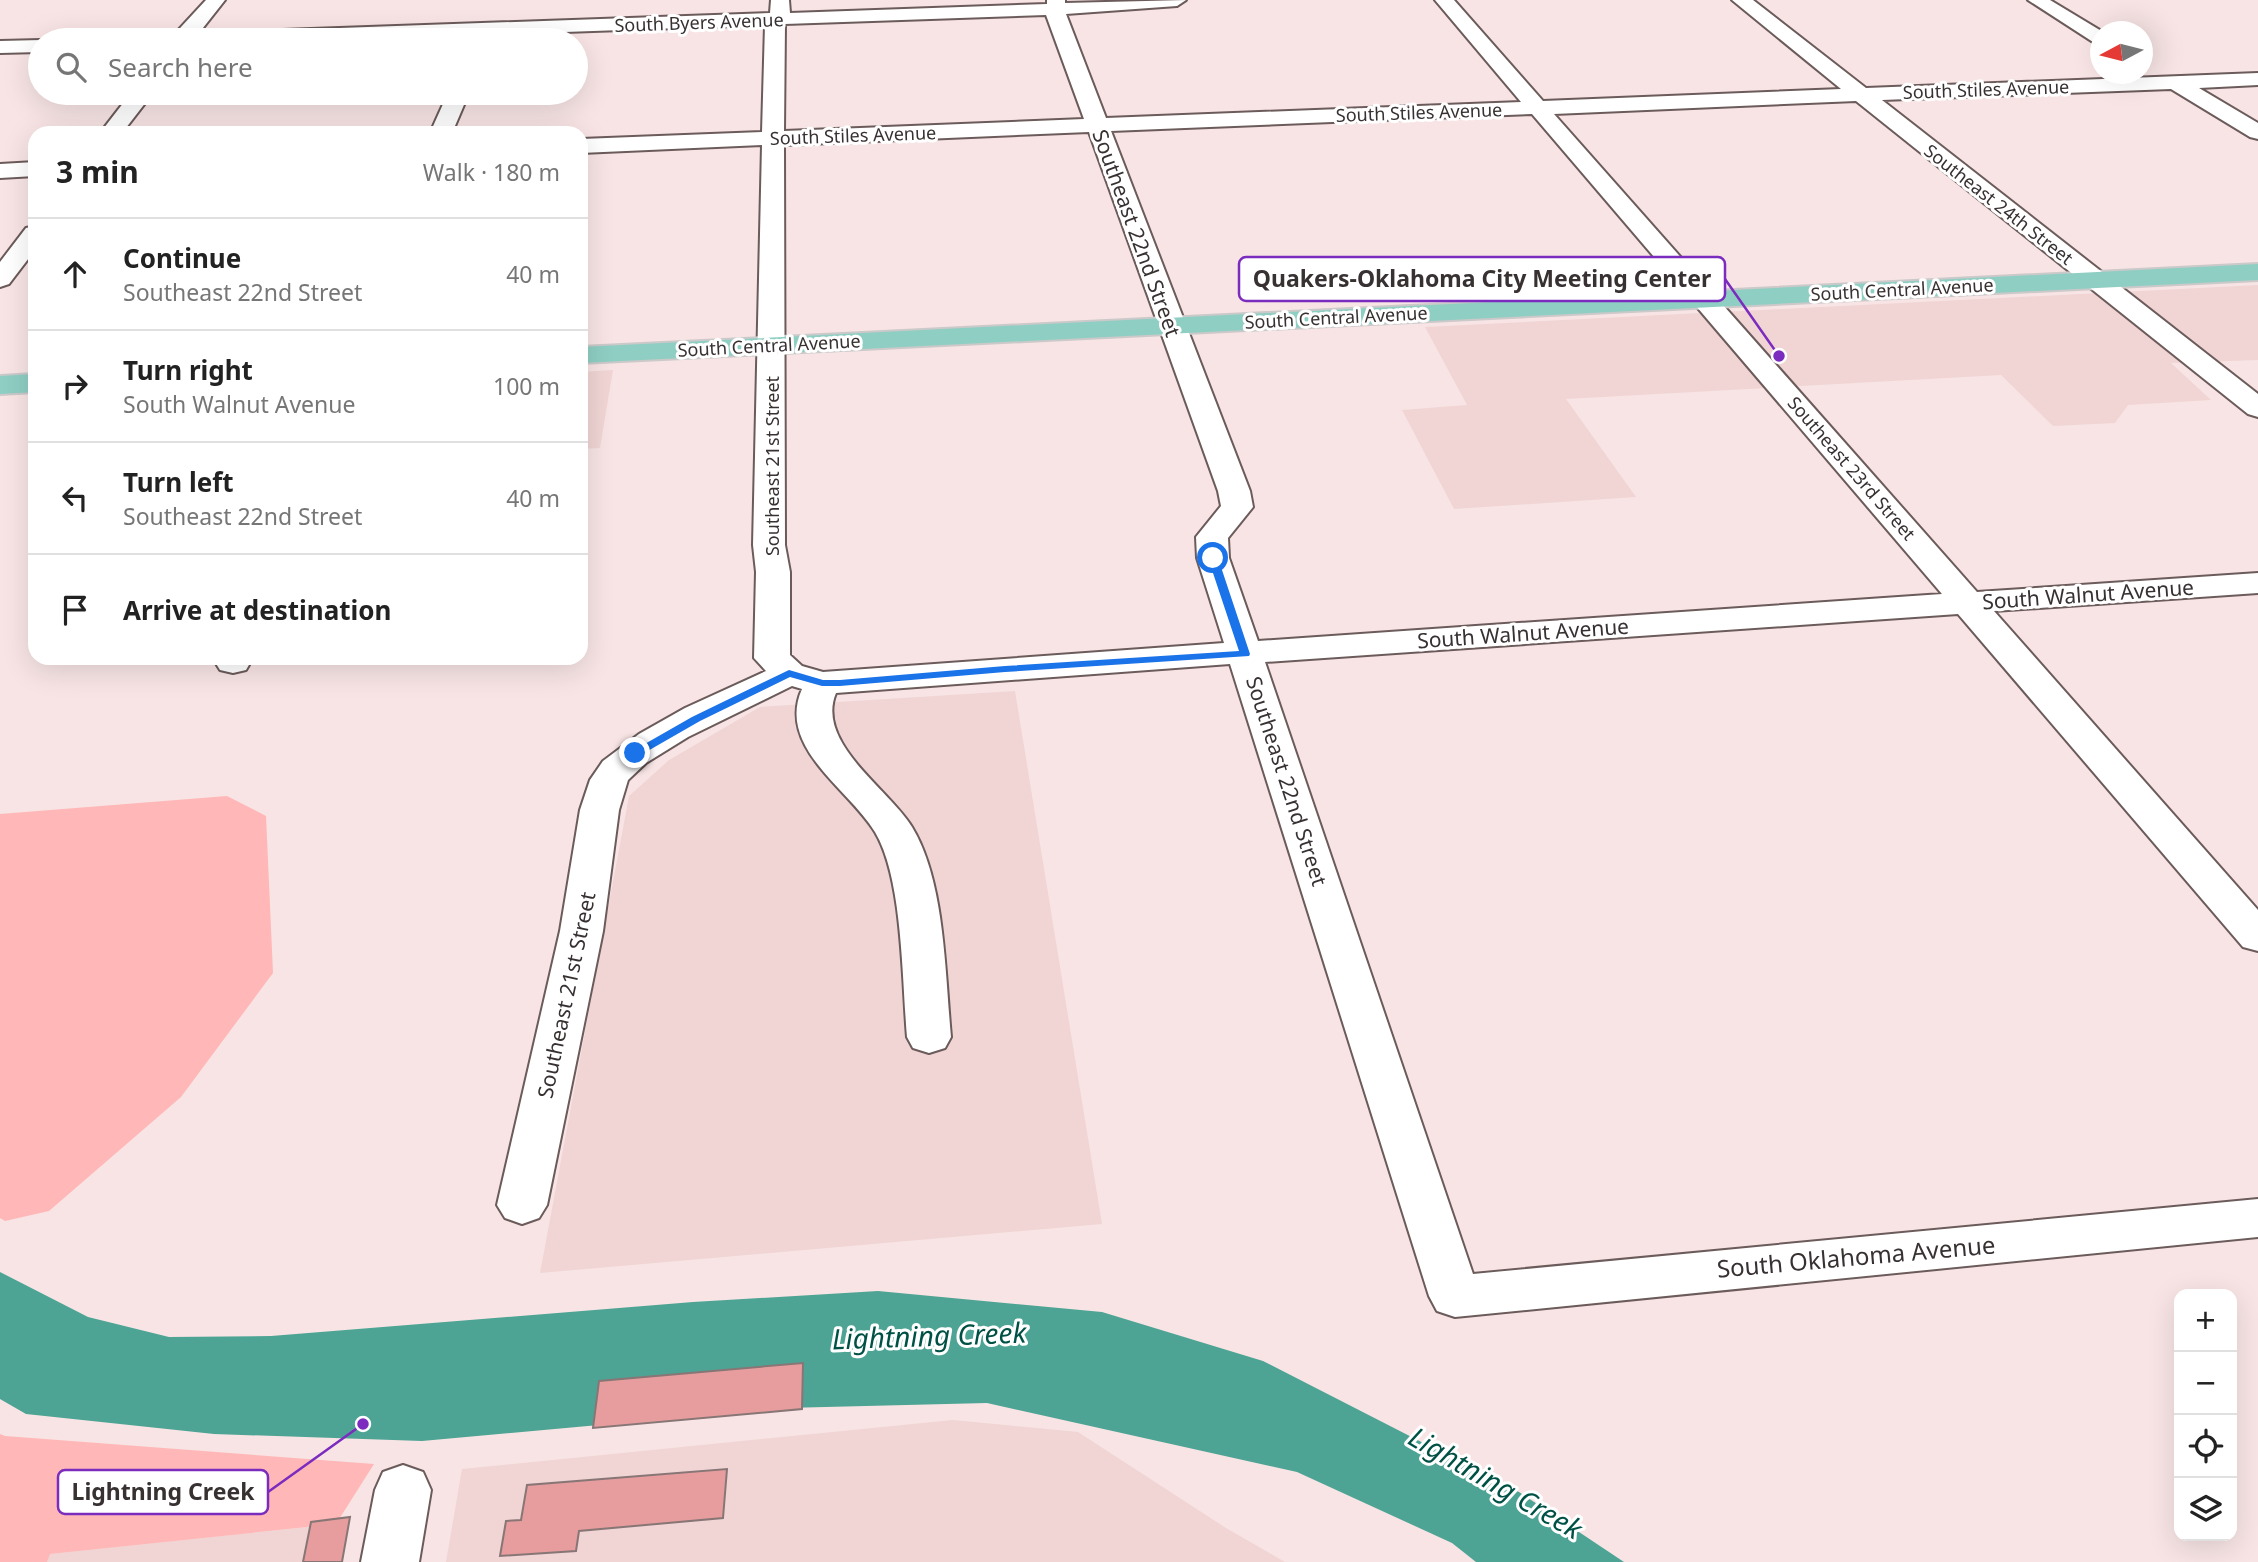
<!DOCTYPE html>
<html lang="en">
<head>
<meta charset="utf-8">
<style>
	:root { --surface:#fff; --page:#f2f2f2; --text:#222; --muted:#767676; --line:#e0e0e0 }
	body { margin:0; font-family:"Noto Sans",sans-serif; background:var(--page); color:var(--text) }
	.controls { position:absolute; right:21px; bottom:21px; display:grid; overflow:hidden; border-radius:14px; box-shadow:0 7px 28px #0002 }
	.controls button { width:63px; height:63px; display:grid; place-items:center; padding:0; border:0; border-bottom:2px solid var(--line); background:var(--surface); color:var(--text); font:35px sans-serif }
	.compass { position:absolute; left:2090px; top:21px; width:63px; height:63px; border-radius:50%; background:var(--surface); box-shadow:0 7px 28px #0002; rotate:263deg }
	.stop { position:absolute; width:21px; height:21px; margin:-16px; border:5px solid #1a73e8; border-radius:50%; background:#fff }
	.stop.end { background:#1a73e8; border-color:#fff; box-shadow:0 2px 7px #0008 }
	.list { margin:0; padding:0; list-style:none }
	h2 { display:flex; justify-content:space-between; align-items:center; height:91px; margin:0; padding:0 28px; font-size:30px }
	h2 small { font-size:23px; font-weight:400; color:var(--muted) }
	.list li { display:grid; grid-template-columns:46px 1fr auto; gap:21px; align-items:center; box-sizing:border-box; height:112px; padding:0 28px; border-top:2px solid var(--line) }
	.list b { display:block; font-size:26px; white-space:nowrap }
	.list p { margin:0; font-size:23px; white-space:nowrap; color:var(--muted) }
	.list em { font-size:23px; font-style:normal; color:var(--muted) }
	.icon { flex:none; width:38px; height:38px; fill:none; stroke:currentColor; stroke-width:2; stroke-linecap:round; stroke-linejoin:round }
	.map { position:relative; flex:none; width:2258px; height:1562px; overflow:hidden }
	.search { position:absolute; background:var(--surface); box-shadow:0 7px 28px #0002; left:28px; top:28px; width:560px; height:77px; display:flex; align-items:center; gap:18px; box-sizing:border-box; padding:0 24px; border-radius:38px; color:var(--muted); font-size:26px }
	.panel { position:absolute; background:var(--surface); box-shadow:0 7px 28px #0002; left:28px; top:126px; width:560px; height:539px; border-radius:21px }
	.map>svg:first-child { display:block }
	.built { fill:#f0d5d4 }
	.green { fill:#ffb7b7 }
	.water { fill:#4da494 }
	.building { fill:#e79d9d; stroke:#887676; stroke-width:2 }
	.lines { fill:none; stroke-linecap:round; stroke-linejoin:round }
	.minor-casing { stroke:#6b5b5a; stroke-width:4 }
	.major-casing { stroke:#cbc9c9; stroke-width:4 }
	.minor { fill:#fff; fill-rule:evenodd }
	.major { fill:#8fcec3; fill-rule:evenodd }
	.route { fill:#1a73e8 }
	.labels { text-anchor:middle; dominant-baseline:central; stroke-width:6; stroke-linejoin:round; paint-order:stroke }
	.far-street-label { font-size:18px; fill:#383131; stroke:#fff }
	.street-label { font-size:21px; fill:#383131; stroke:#fff }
	.near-street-label { font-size:24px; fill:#383131; stroke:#fff }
	.near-water-label { font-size:28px; font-style:italic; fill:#005145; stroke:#fff }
	.leader { fill:none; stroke:#7b2cbf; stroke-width:2.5 }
	.callout-dot { fill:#7b2cbf; stroke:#fff; stroke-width:2.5 }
	.callout { fill:#fff; stroke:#7b2cbf; stroke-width:2.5 }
	.callout-label { font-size:23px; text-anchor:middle; font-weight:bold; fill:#383131 }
</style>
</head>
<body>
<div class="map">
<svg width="2258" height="1562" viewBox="0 0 2258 1562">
	<rect width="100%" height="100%" fill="#f8e4e4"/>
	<path class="built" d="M2258 285V360L2171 363 2211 400 2128 405 2115 423 2053 426 2001 375 1566 399 1636 497 1454 509 1402 410 1467 405 1425 327Z
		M613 370 600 448 581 449V372Z
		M1015 691 1102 1224 540 1273 629 796 669 760 760 707Z
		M953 1420 1078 1432 1226 1528 1285 1562H446L462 1469Z
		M336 1524 329 1562H47L49 1554Z"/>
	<path class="green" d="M227 796 266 816 273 973 181 1097 49 1211 5 1221 0 1218V814Z
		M0 1434 5 1436 374 1464 336 1524 50 1554 47 1562H0Z"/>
	<path class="water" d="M0 1272 88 1317 169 1337 271 1336 693 1302 878 1291 1102 1312 1263 1361 1519 1492 1624 1562H1476L1452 1543 1297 1472 987 1403 785 1408 422 1441 214 1434 26 1414 0 1399Z"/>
	<path class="building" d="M803 1363 802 1409 593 1428 599 1381Z
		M727 1469 723 1518 579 1531 576 1551 500 1556 506 1521 521 1520 527 1485Z
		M350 1517 342 1562H303L311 1522Z"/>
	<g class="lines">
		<defs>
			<path id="minor" d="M206 0H225L199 33 770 13 771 0H789L790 13 1047 4V0H1065V3L1186 0 1177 6 1066 14 1106 118 1521 102 1435 0H1454L1543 101 1841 89 1732 0H1753L1866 88 2258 73V85L2199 88 2258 123V139L2250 137 2171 89 1882 100 2258 394V417L2248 414 1856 101 1554 114 1977 592 2258 573V593L1994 611 2258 910V951L2243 947 1958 614 1265 662 1473 1274 2258 1199V1237L1455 1317 1437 1311 1429 1296 1230 664 836 693C815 743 889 789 912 827 945 881 945 973 951 1037L945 1048 929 1053 913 1048 907 1037C902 981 903 878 875 832 849 789 776 747 802 689L792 686 688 737 646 763 628 780 619 810 603 931 547 1205 539 1218 522 1224 505 1218 497 1205 560 931 580 810 590 780 603 761 639 734 685 708 766 671 754 658 756 572 753 545 762 145 581 153V139L762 132 765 25 338 40H169ZM1046 15 1084 119 784 131 785 24ZM1532 114 1942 594 1258 641 1229 558 1228 538 1253 507 1250 491 1111 131ZM1089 132 1218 491 1221 506 1196 537 1197 558 1224 643 823 672 802 666 790 655V572L785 545 784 145Z
				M2028 0H2050L2103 32H2100V44L2093 42Z
				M41 40 40 52 0 53V41Z
				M131 93H153L122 133H100Z
				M448 93H469L452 133H430Z
				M35 162V176L0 178V164Z
				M35 226V250L9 284 0 287V262L26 228Z
				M217 658H253L246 670 233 673 220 670 215 662Z
				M403 1465 423 1472 431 1490 419 1562H361L375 1490 383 1472Z"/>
			<path id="major" d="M2258 264V280L581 363V347Z
				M35 374V392L0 394V376Z"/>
		</defs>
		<use href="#minor" class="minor-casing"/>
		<use href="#major" class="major-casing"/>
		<use href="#minor" class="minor"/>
		<use href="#major" class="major"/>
	</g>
	<path class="route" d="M1213 555 1218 558 1250 654 1249 656 1005 672 840 686H822L790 677 700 721 639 756 629 753 692 717 789 670 823 680H840L1005 666 1239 651 1208 558Z"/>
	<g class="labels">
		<g class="far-street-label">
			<text transform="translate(699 22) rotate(-2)">South Byers Avenue</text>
			<text transform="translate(1986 89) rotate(-2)">South Stiles Avenue</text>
			<text transform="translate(1419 112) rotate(-2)">South Stiles Avenue</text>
			<text transform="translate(853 135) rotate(-2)">South Stiles Avenue</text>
			<text transform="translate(1999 204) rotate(38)">Southeast 24th Street</text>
			<text transform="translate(1902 289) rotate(-3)">South Central Avenue</text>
			<text transform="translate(1336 317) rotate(-3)">South Central Avenue</text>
			<text transform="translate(769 345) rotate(-3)">South Central Avenue</text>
			<text transform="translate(772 466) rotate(-90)">Southeast 21st Street</text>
			<text transform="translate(1852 468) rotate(49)">Southeast 23rd Street</text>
		</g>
		<g class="street-label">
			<text transform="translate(1137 233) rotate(70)">Southeast 22nd Street</text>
			<text transform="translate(2088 594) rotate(-4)">South Walnut Avenue</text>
			<text transform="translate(1523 633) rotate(-4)">South Walnut Avenue</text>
			<text transform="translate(1287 781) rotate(72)">Southeast 22nd Street</text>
			<text transform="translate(566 995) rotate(-78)">Southeast 21st Street</text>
		</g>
		<g class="near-street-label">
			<text transform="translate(1856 1256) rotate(-5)">South Oklahoma Avenue</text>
		</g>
		<g class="near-water-label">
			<text transform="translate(929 1335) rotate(-2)">Lightning Creek</text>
			<text transform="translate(1496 1482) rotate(30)">Lightning Creek</text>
		</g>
	</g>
	<path class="leader" d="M1779 356L1725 279M363 1424L268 1492"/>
	<g class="callout-dot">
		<circle cx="1779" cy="356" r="7"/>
		<circle cx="363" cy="1424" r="7"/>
	</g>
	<g class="callout">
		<rect x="1239" y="257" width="486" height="44" rx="7"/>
		<rect x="58" y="1470" width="210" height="44" rx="7"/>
	</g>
	<g class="callout-label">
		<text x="1482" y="287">Quakers-Oklahoma City Meeting Center</text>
		<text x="163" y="1500">Lightning Creek</text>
	</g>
</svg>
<div class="controls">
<button>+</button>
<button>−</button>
<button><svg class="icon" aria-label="locate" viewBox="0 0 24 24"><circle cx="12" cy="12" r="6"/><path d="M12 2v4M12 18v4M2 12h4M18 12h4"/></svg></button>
<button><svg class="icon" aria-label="layers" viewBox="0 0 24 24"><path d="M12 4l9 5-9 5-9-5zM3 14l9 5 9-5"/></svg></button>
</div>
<svg class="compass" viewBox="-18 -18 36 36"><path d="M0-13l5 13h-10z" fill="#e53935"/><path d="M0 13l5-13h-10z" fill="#767676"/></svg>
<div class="stop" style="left:1213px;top:558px"></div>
<div class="stop end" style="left:635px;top:753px"></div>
<div class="search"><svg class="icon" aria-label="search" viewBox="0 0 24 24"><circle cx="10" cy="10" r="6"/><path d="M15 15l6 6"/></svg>Search here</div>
<section class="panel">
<h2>3 min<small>Walk · 180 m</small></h2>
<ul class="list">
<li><svg class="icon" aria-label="ahead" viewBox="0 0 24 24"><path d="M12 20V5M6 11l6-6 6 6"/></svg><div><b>Continue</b><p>Southeast 22nd Street</p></div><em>40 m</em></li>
<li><svg class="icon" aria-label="right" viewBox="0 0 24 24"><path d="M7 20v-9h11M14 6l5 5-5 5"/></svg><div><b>Turn right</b><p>South Walnut Avenue</p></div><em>100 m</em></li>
<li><svg class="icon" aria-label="left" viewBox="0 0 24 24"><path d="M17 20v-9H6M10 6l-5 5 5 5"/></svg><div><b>Turn left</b><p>Southeast 22nd Street</p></div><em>40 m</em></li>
<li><svg class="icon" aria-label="arrive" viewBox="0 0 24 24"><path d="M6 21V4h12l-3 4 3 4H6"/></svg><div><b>Arrive at destination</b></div></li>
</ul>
</section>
</div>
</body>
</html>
